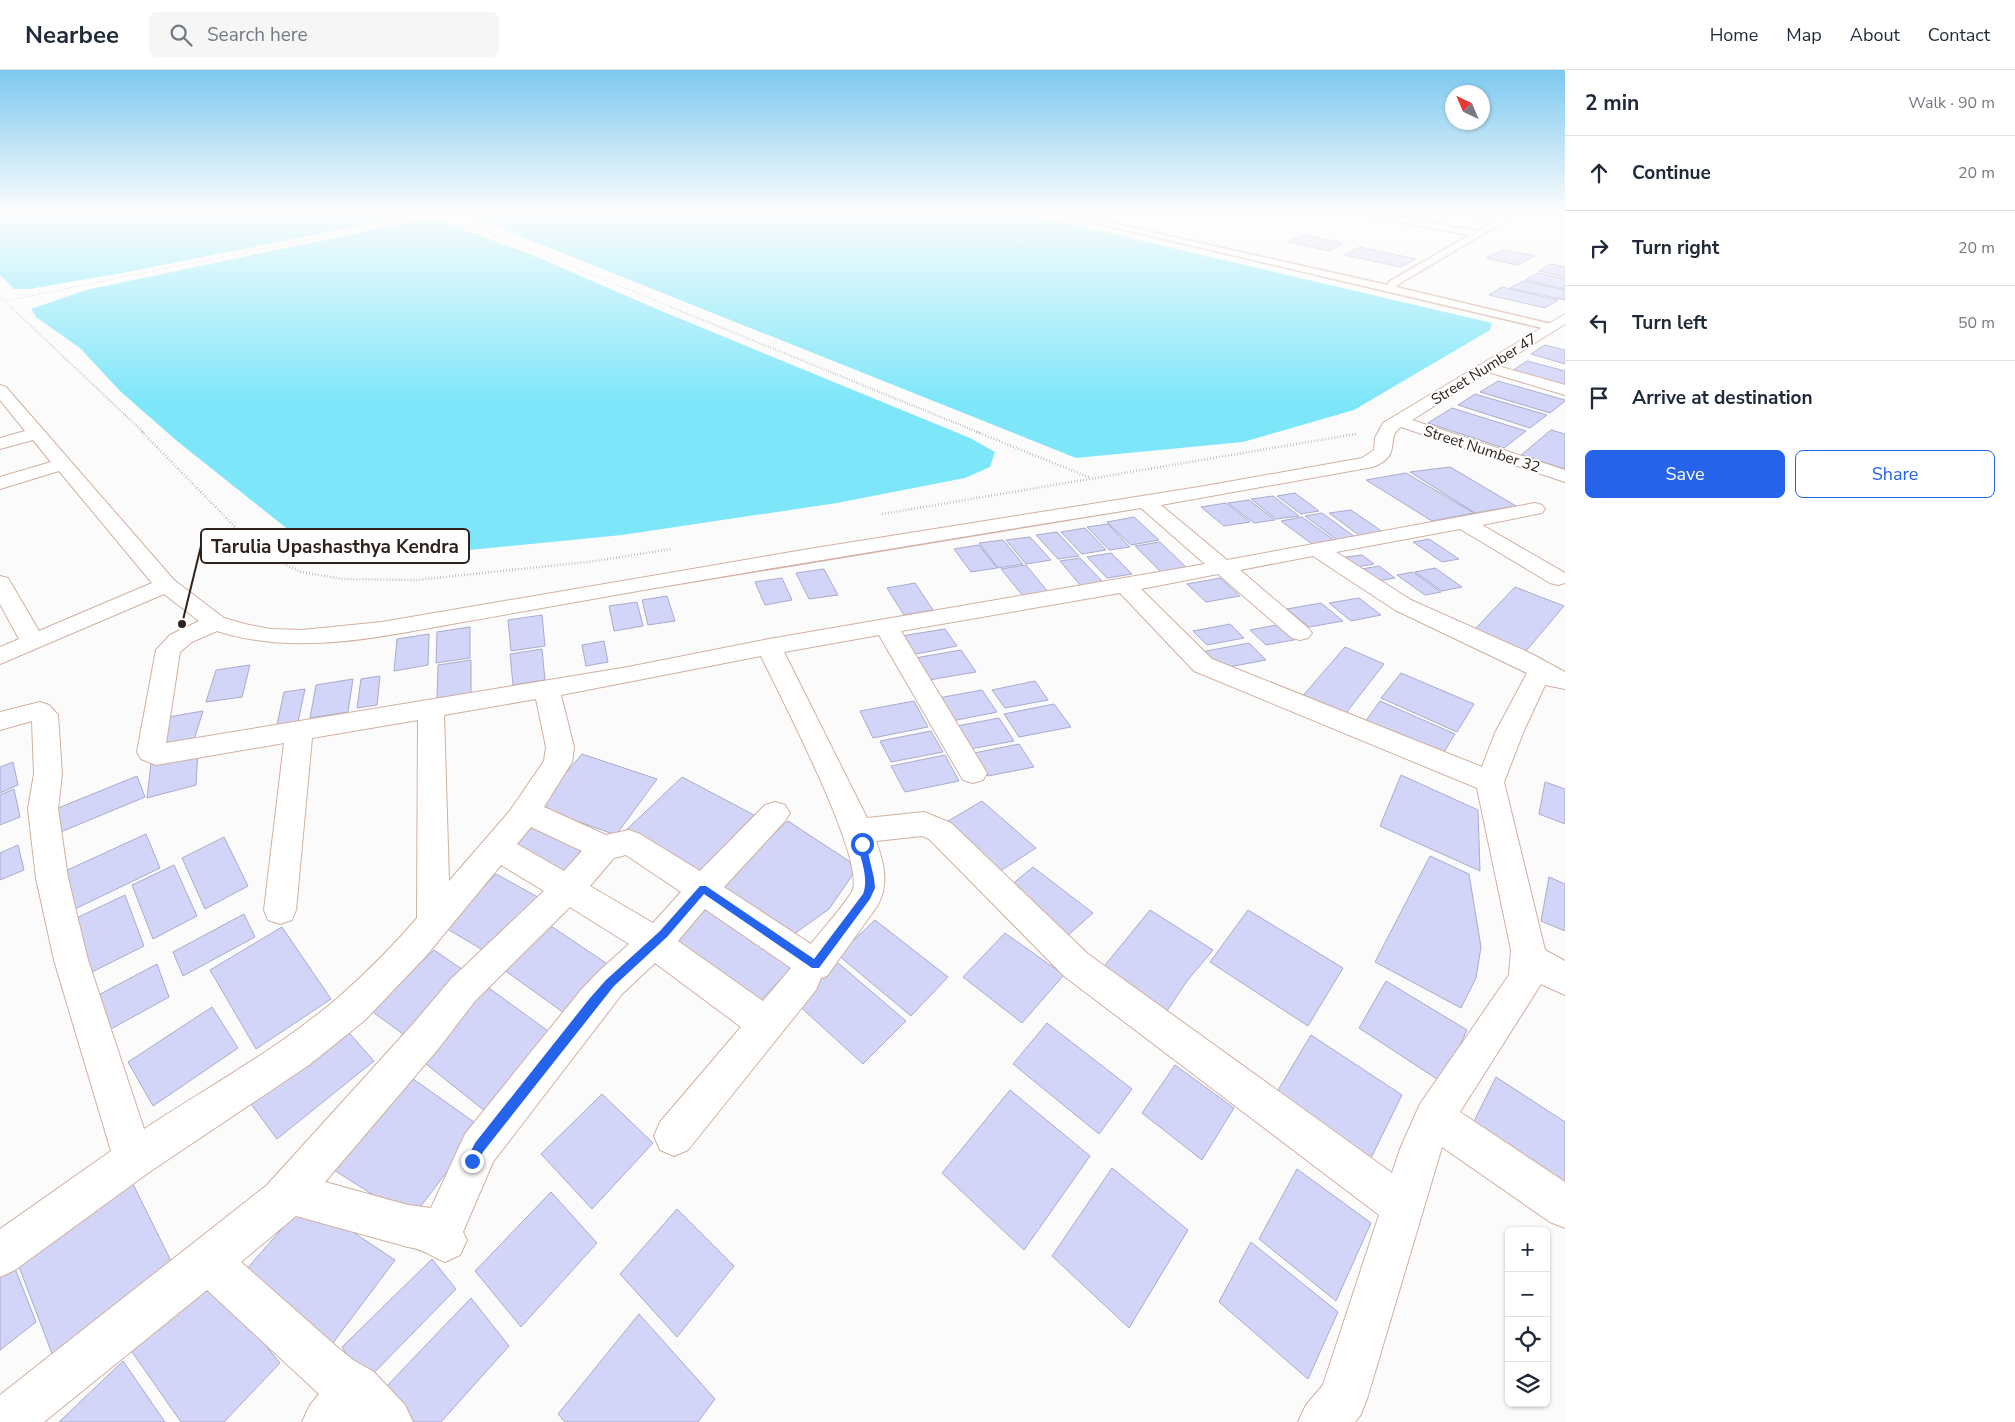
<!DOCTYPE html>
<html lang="en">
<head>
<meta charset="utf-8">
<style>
	:root { --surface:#fff; --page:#f6f6f7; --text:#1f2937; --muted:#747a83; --line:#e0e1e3; --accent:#2563eb }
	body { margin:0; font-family:"Nunito Sans",sans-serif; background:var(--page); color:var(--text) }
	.controls { position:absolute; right:15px; bottom:15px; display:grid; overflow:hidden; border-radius:8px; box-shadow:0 1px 4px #0004 }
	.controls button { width:45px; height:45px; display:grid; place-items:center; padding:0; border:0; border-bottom:1px solid var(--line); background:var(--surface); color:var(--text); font:25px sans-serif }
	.compass { position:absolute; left:1445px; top:15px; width:45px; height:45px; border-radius:50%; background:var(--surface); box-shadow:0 1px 4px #0004; rotate:316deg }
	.stop { position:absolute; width:15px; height:15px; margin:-11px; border:4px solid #2563eb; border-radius:50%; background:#fff }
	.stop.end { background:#2563eb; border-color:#fff; box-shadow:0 1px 5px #0008 }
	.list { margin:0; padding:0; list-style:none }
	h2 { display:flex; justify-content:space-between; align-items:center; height:65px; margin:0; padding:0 20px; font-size:21px }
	h2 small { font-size:16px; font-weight:400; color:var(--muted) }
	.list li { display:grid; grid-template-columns:32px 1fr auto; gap:15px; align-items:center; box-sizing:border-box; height:75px; padding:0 20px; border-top:1px solid var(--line) }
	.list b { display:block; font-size:19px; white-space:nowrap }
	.list em { font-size:16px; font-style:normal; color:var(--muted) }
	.actions { display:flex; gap:10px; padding:15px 20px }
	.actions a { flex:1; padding:11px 0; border:1px solid var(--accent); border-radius:8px; text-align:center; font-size:18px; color:var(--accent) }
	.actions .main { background:var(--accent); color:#fff }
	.icon { flex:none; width:28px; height:28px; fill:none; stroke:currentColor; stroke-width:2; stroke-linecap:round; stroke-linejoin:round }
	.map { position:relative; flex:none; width:1565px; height:1352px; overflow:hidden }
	header { display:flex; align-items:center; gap:30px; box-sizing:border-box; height:70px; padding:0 25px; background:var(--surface); border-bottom:1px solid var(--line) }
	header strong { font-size:24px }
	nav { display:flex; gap:28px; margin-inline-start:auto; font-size:18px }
	.search { width:350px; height:45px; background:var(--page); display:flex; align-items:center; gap:12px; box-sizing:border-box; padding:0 18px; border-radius:8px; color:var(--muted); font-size:19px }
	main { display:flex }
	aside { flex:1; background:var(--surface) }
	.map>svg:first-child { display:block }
	.water { fill:#7ee6f9 }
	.building { fill:#d2d4f8; stroke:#aaabcb }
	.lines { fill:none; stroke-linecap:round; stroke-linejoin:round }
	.service-casing { stroke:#d2b09f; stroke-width:3 }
	.minor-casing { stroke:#d2b09f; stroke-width:2 }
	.path-far2 { stroke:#938d8a; stroke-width:1; stroke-dasharray:0.5 2; stroke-linecap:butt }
	.path-far1 { stroke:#938d8a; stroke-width:2; stroke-dasharray:0.5 2; stroke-linecap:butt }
	.path { stroke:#938d8a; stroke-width:2.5; stroke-dasharray:0.5 2.5; stroke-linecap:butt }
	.service { fill:#fff; fill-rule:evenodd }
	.minor { fill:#fff; fill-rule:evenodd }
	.route { fill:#2563eb }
	.labels { text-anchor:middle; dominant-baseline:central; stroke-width:4; stroke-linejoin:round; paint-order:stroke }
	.far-street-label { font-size:15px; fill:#2f221c; stroke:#fff }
	.leader { fill:none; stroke:#2f221c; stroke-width:2 }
	.callout-dot { fill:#2f221c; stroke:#fff; stroke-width:2 }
	.callout { fill:#fff; stroke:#2f221c; stroke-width:2 }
	.callout-label { font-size:19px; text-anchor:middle; font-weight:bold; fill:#2f221c }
</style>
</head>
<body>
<header>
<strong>Nearbee</strong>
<div class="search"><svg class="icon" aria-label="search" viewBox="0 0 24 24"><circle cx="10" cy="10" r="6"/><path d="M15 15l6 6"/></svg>Search here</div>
<nav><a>Home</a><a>Map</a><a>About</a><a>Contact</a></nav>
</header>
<main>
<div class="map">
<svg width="1565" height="1352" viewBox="0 0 1565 1352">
	<rect width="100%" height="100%" fill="#fbfbfb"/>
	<path class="water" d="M0 142H430L122 203 29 219H14L0 205Z
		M477 142H1019L1492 253 1490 260 1354 340 1243 372 1076 388 470 146Z
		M435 149 530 184 659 240 970 368 995 382 990 397 965 408 837 433 622 465 368 490 318 489 290 461 177 371 120 321 80 278 36 247 31 239 86 220 414 151Z"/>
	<path class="building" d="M1303 165 1343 173 1329 181 1288 172Z
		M1360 177 1416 189 1401 197 1344 185Z
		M1504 180 1535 186 1518 195 1486 188Z
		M1550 194 1565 197V207L1539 201Z
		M1538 203 1565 209V219L1525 210Z
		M1523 211 1565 220V230L1510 218Z
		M1502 217 1558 230 1545 238 1489 225Z
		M1545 275 1565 280V294L1531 284Z
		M1527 291 1565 301V316L1512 301Z
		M1498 311 1565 330V331L1550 343 1480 322Z
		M1475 324 1547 345 1530 358 1458 335Z
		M1452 338 1526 361 1504 378 1428 353Z
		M1551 360 1565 364V399L1521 385Z
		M1450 397 1516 436 1475 443 1410 402Z
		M1406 403 1474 443 1432 451 1366 410Z
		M1295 423 1319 441 1301 444 1277 426Z
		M1273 426 1299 446 1276 449 1251 429Z
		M1249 430 1275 450 1254 453 1228 433Z
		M1226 433 1250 452 1224 456 1201 437Z
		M1351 440 1383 462 1360 466 1329 443Z
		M1322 443 1355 467 1337 470 1305 446Z
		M1134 447 1159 470 1131 475 1107 452Z
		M1302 447 1334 470 1312 474 1281 451Z
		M1108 454 1130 477 1109 480 1087 457Z
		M1085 458 1106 480 1082 484 1061 462Z
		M1057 462 1079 486 1058 489 1036 465Z
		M1030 467 1051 490 1026 494 1006 470Z
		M1429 469 1459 489 1442 492 1413 472Z
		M1003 470 1023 494 998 498 979 473Z
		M1160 472 1187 498 1161 502 1135 476Z
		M979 475 997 498 971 502 954 479Z
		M1111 483 1132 504 1107 508 1087 487Z
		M1362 485 1374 494 1351 498 1339 488Z
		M1080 488 1103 512 1081 516 1060 491Z
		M1026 495 1048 522 1023 526 1001 499Z
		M1379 496 1395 508 1372 512 1356 500Z
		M1435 498 1462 517 1442 521 1415 502Z
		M824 499 838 525 809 529 796 503Z
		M1413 502 1441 522 1425 525 1397 505Z
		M782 508 792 530 765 535 755 512Z
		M1220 508 1240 526 1206 532 1187 514Z
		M915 513 933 540 904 545 887 518Z
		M1515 517 1564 536 1526 581 1475 559Z
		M667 526 675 551 648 555 642 530Z
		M1359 528 1381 545 1351 551 1329 533Z
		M637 532 643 556 614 561 609 536Z
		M1321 533 1343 551 1309 557 1287 539Z
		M542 545 545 576 511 581 508 550Z
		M1230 554 1244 568 1207 575 1193 561Z
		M1282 554 1299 569 1266 575 1250 560Z
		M470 557V588L436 593 437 562Z
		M945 559 957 576 911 585 901 566Z
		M429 564 428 595 394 601 397 569Z
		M604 571 608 592 586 596 582 575Z
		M1249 573 1266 590 1218 599 1201 582Z
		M1345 577 1384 594 1343 647 1301 628Z
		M542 579 545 610 513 615 510 584Z
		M961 580 976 602 929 610 915 588Z
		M471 590V623L437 628 438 595Z
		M250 595 242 627 206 632 216 600Z
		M1401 603 1474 634 1457 662 1381 628Z
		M380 606 377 635 357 638 361 609Z
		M353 609 348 642 310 648 316 615Z
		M1035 611 1048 630 1005 638 992 620Z
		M305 619 298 652 277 655 284 622Z
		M982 620 997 642 952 651 938 628Z
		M914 631 928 657 873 668 860 641Z
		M1380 631 1455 664 1441 687 1365 652Z
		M1054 634 1071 657 1019 667 1004 644Z
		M203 641 193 673 157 678 168 647Z
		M999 648 1014 671 970 679 957 656Z
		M931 661 943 682 891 692 880 671Z
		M1019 674 1034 697 988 706 974 683Z
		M198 681 196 715 147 728 151 693Z
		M582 684 657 709 616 765 537 737Z
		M945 685 959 711 905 722 891 696Z
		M13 692 18 715 0 723V697Z
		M1401 705 1478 740 1480 801 1380 756Z
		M137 706 145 727 51 766 46 743Z
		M682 707 754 745 698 805 624 762Z
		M1545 712 1565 719V754L1539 744Z
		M14 719 20 747 0 755V725Z
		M982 731 1036 778 991 807 938 757Z
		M530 751 595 784 571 809 505 775Z
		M788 751 858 797 829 839 787 869 715 816Z
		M146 764 160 798 75 839 63 802Z
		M224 767 248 816 205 839 182 788Z
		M18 775 24 800 0 810V783Z
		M1430 786 1469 804 1481 877 1476 908 1461 938 1375 892Z
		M174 795 197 846 153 869 132 815Z
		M1033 797 1093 843 1065 868 1005 820Z
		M496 804 545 831 493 886 444 857Z
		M1549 807 1565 814V861L1541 851Z
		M125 825 144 876 84 906 68 852Z
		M711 831 795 895 753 938 668 871Z
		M1150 840 1213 880 1187 911 1161 950 1097 905Z
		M1248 840 1343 898 1308 956 1210 892Z
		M244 844 255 867 183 906 173 882Z
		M542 850 609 895 564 943 496 894Z
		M875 850 948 907 911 946 838 885Z
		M282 857 331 929 256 979 210 900Z
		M1005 863 1064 905 1022 953 963 907Z
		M434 880 466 902 403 964 370 940Z
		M837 892 906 951 863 994 795 932Z
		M157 894 169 927 102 964 91 929Z
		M1386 911 1467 960 1443 1013 1359 958Z
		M486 916 555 966 486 1042 416 986Z
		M212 937 238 978 153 1036 128 992Z
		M1047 953 1132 1019 1099 1064 1013 994Z
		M343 956 374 991 277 1069 248 1030Z
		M1311 965 1402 1025 1369 1092 1275 1025Z
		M1175 995 1234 1038 1202 1090 1142 1043Z
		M402 1001 481 1057 411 1149 323 1093Z
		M1496 1007 1565 1052V1126L1469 1061Z
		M1010 1020 1090 1086 1024 1180 942 1103Z
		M602 1024 653 1073 592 1139 541 1084Z
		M1112 1098 1188 1160 1129 1258 1052 1186Z
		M1297 1099 1371 1153 1336 1231 1259 1169Z
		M126 1100 179 1207 59 1302 13 1181Z
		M551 1122 597 1173 521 1257 475 1201Z
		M306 1131 395 1190 327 1281 238 1209Z
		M677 1139 734 1196 677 1267 620 1204Z
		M1251 1172 1338 1242 1308 1309 1219 1232Z
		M11 1188 36 1252 0 1280V1196Z
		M432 1189 456 1219 365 1312 342 1277Z
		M207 1204 280 1293 224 1352H181L130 1279Z
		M471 1228 509 1276 441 1352H403L382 1321Z
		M639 1244 715 1329 698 1352H565L558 1344Z
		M123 1291 165 1352H59Z"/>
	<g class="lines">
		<defs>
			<path id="service" d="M1049 142H1063L1387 215 1390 211 1470 165 1358 144 1354 142H1371L1477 161 1496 150 1462 144 1458 142C1472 142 1486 146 1500 146 1506 146 1513 142 1520 142L1397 215 1396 217 1551 254 1556 257 1551 260Z"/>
			<path id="minor" d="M1565 244V254L1498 296 1565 315V325L1488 302 1412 350 1565 400V412L1401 357C1384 368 1404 385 1373 397L1161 435 1227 490 1535 433 1542 435 1545 439 1542 443 1482 455 1565 503V513L1558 515 1550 513 1460 459 1336 482 1411 530 1532 584 1565 602V619L1545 615 1523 663 1504 712 1545 880 1565 891V925L1541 914 1460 1042 1565 1112V1158L1550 1152 1442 1077 1367 1329 1360 1346 1355 1352H1298L1306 1335 1323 1315 1379 1145 1064 906 929 769 922 766 876 771C884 793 889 814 878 835L827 906 821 908 816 920 688 1080 674 1086 660 1080 654 1066 660 1052 741 957 655 893 622 924 493 1092 463 1162 467 1170 460 1185 445 1192C431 1186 423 1179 408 1177L296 1146 241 1192 336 1276 353 1290 374 1302 405 1335 413 1352H302L310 1335 319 1324 207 1220 44 1352H0V1325L267 1115 413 954 451 909 544 821 501 795 426 886 365 950 309 995 148 1103 15 1200 0 1207V1159L111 1081 54 890 36 808 28 739 34 704 32 651 0 660V642L40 632 49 635 58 645 62 704 58 739 68 808 88 890 144 1059C210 1016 281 977 340 926 367 902 394 875 417 848L418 650 312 668 296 840 292 850 280 854 268 850 264 840 284 673 156 695 141 689 137 682 156 580 170 565 199 551 164 524 0 594V577L19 569 0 534V506L8 508 39 561 152 513 59 401 0 419V407L51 392 33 370 0 379V368L25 361 0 330V315L6 317 174 510 224 548 245 554 270 559 302 560 382 552 809 479 1205 416 1362 388 1374 380 1375 368 1383 353ZM1141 438 1205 494 769 569 628 597 166 673 180 582 192 572 217 561C297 587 383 566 463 552 525 541 587 530 649 519 813 491 977 464 1141 438ZM1313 486 1395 540 1527 603 1495 663 1482 697 1212 589 1141 519 1218 504 1292 568 1300 570 1308 568 1312 563 1308 558 1240 500ZM1120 523 1194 601 1477 718 1511 880 1509 905 1420 1034 1400 1079 1392 1103 1088 884 951 753 924 742 867 748 784 582 879 565 963 710 973 713 983 710 987 703 901 561ZM761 586C780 626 863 784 853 819 850 829 819 863 811 874L724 817 785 751 790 743 785 735 775 732 765 735 700 801 640 764 629 760 606 765 544 737 572 692 574 677 561 625ZM536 629 546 677 544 691 509 742 449 811 444 645ZM531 757 582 781 564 801 517 774ZM626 785 681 822 653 853 590 816 614 788ZM570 837 629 874 598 902 581 920 465 1064 431 1138 408 1135 325 1112 439 978 475 931ZM705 839 791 898 763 931 678 871Z"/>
		</defs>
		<use href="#service" class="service-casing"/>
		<use href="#minor" class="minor-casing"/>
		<path class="path-far2" d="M454 142 452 145 456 150 674 238
			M0 227 12 238
			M5 231 376 156 453 143"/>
		<path class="path-far1" d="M11 237 144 363
			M671 237 980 363"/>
		<path class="path" d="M142 362 246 468 267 486 301 502 344 509 417 510 596 491 671 479
			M977 362 1091 408
			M882 444 1356 364"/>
		<use href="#service" class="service"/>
		<use href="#minor" class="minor"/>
	</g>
	<linearGradient id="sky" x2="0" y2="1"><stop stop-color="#7dc8ef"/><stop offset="0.43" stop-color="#fdfdfd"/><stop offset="1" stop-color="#fdfdfd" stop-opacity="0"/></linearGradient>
	<rect width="1565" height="331" fill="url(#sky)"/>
	<path class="route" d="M862 770 866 774 874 808 875 818 870 829 819 898H812L704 824 667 867 614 916 483 1082 476 1096 472 1097 467 1096 466 1091 475 1073 590 928 606 910 660 861 700 816H706L814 889 863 824C869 809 861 789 857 774Z"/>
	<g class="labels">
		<g class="far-street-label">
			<text transform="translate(1484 299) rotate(-32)">Street Number 47</text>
			<text transform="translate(1482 379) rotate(18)">Street Number 32</text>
		</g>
	</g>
	<path class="leader" d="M182 554L201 476"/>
	<circle class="callout-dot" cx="182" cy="554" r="5"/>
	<rect class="callout" x="201" y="459" width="268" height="34" rx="5"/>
	<g class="callout-label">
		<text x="335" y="483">Tarulia Upashasthya Kendra</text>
	</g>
</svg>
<div class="controls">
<button>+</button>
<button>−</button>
<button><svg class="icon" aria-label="locate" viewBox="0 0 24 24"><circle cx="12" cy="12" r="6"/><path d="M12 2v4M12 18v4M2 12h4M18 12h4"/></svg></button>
<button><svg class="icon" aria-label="layers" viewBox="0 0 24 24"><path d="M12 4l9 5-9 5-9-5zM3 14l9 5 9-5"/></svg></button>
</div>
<svg class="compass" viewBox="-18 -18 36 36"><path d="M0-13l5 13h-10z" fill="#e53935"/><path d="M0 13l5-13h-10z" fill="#747a83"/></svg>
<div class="stop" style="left:862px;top:774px"></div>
<div class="stop end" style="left:472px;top:1091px"></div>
</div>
<aside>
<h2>2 min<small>Walk · 90 m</small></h2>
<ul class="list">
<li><svg class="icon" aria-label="ahead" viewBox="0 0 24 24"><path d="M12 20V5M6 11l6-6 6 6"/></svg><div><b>Continue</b></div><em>20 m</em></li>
<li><svg class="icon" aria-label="right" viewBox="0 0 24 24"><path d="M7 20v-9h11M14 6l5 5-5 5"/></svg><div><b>Turn right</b></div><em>20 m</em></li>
<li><svg class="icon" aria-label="left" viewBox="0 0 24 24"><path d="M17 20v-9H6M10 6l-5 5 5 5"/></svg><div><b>Turn left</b></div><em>50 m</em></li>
<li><svg class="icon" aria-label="arrive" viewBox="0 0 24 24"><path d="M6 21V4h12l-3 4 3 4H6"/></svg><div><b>Arrive at destination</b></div></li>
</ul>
<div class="actions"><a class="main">Save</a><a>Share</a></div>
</aside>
</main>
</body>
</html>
